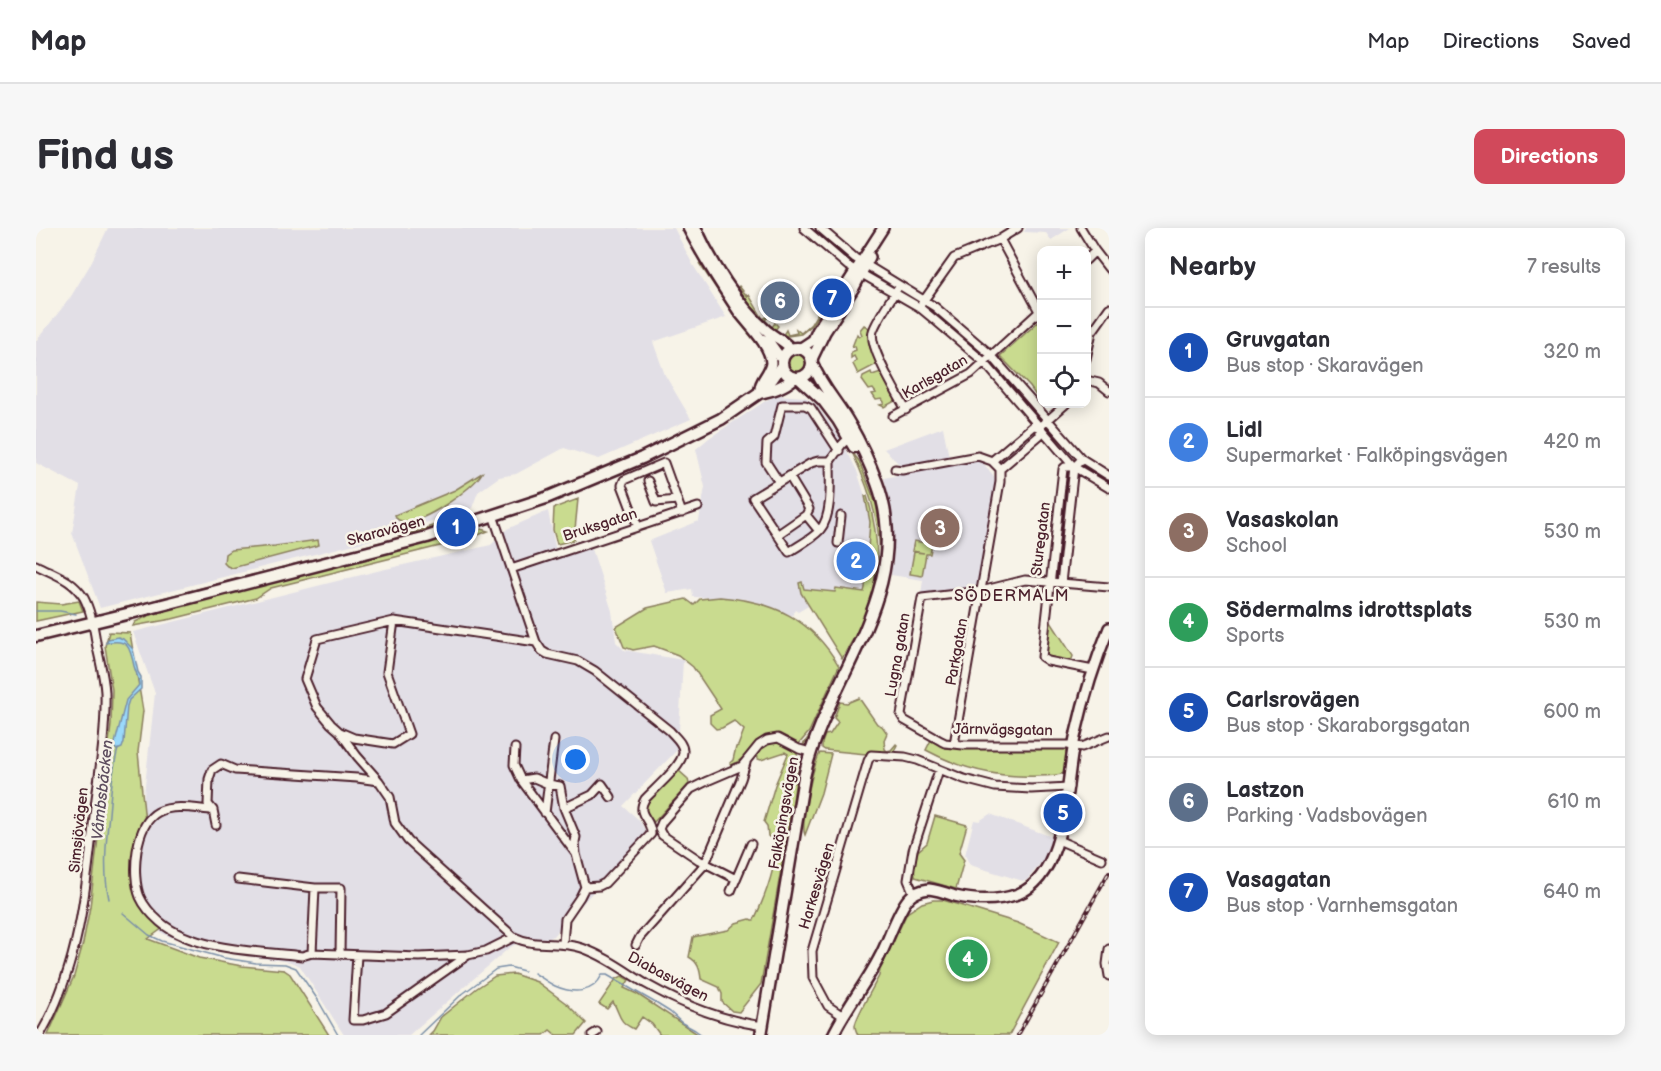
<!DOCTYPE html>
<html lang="en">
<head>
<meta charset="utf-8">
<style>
	:root { --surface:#fff; --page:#f7f7f7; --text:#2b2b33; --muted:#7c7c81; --line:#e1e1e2; --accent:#d1495b }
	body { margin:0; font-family:"Balsamiq Sans",sans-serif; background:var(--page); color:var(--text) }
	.controls { position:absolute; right:18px; top:18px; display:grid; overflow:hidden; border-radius:12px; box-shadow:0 3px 15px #0003 }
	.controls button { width:54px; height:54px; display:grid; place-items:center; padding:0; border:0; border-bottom:2px solid var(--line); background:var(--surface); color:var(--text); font:30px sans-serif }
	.you { position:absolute; left:540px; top:532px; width:21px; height:21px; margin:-15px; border:4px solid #fff; border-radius:50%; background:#1a73e8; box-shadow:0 0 0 9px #1a73e833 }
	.badge { display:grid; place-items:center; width:39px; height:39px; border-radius:50%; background:var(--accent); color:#fff; font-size:20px; font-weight:700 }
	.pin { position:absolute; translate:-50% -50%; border:3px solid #fff; box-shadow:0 2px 6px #0006 }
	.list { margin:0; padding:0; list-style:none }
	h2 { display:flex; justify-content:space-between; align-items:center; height:78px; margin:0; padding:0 24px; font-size:26px }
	h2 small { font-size:20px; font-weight:400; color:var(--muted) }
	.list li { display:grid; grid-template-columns:39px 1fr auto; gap:18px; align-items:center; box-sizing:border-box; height:90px; padding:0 24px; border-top:2px solid var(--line) }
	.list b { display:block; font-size:22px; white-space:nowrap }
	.list p { margin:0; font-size:20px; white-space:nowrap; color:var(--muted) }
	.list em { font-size:20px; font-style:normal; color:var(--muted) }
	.icon { flex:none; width:33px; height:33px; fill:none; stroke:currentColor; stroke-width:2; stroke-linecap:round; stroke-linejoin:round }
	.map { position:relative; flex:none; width:1073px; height:807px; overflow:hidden; border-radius:12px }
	header { display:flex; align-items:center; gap:36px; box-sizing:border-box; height:84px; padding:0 30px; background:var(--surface); border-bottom:2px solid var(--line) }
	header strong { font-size:28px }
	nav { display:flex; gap:33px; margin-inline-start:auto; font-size:21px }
	.intro { display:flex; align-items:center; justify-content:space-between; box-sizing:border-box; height:144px; padding:0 36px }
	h1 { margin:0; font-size:42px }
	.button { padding:15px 27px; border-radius:12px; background:var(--accent); color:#fff; font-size:21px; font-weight:700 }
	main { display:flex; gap:36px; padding:0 36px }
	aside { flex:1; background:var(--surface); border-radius:12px; box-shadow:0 3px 15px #0003 }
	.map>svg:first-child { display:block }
	.built { fill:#e2dfe6 }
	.green { fill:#c9db8f; stroke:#8a7d5d; stroke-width:1.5 }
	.water { fill:#9ad9fb; stroke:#7a8fa8; stroke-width:1.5 }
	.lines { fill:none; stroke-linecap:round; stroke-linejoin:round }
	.stream { stroke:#7a8fa8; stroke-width:1.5 }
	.street-casing { stroke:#4a1f2b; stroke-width:11 }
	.secondary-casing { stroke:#4a1f2b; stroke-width:14 }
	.primary-casing { stroke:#4a1f2b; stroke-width:15 }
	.street { stroke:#f7f3e8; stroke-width:7 }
	.secondary { stroke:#f7f3e8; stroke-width:9 }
	.primary { stroke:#f7f3e8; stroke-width:10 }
	.rail-casing { stroke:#4a1f2b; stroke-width:4 }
	.rail { stroke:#f7f3e8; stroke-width:1.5; stroke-dasharray:4.5; stroke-linecap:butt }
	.labels { text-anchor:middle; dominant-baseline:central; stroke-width:5; stroke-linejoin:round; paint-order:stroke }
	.street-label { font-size:15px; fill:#4a1f2b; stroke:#f7f3e8 }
	.neighbourhood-label { font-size:16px; letter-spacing:1.5px; fill:#4a1f2b; stroke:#f7f3e8 }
	.water-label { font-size:16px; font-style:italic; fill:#5e4e5f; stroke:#f7f3e8 }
</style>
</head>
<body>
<header>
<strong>Map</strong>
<nav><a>Map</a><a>Directions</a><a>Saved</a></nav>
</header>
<div class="intro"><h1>Find us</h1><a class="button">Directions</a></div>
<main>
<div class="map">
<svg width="1073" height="807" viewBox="0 0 1073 807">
	<rect width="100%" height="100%" fill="#f7f3e8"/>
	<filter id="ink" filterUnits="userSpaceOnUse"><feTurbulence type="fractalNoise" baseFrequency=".0167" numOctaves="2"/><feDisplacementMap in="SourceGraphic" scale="12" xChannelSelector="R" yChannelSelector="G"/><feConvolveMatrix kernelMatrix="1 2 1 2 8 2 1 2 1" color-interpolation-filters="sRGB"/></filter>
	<g filter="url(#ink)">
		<path class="built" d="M72 0H638L657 37 690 89 617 114 629 147 655 191 563 231 528 220 480 246 463 249 442 264 436 280 343 310 64 380 36 305 44 258 0 235V113L34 70 54 37Z
			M990 0H1034L1015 12 1010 5 988 4Z
			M742 167 769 169 780 176 805 211 821 243 829 268 834 294 828 364 774 377 762 384 759 382 756 388 739 380 709 371 657 369 656 361 631 365 613 313 663 293 669 259 660 221 673 210 731 172Z
			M907 199 913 229 865 238 848 221Z
			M942 232 946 234 957 247 959 253 941 357 937 360 885 366 887 352 855 347 858 322 857 297 853 269 848 250Z
			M512 283 521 329 555 318 576 383 580 414 588 422 647 432 642 521 587 578 603 592 611 605 516 709 509 712 486 709 482 715 473 720 373 807H308L264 738 255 734 196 726 134 709 114 699 89 675 97 589 107 576 119 465 97 404 341 343 455 317 471 301Z
			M954 586 1016 609 1007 632 991 652 987 653 934 637 929 627 938 592 943 593Z"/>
		<path class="green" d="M663 35 670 40 707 97 723 115 732 131 729 142 730 133 725 121 700 90Z
			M703 58 711 68 713 67 727 91 734 87V88L729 92 736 99 739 95 742 98 739 102 747 107 750 102 752 107 761 105 760 101 765 105 775 96 783 83 778 79 779 77 787 83H785L775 98 765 106 752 108 741 105 728 92 725 94 716 84 708 71H710L702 59Z
			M1002 94 1005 98V175L994 159 964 128Z
			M828 97 835 101C832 114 837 123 843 135L822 146 817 136 820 132 818 128 815 130V124L820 122 819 118 816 119 821 106 823 109 826 107 824 102Z
			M751 135a10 10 0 1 1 20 0a10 10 0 1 1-20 0Z
			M845 141 861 172 848 179 844 177 848 176V174L846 171 840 172 836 166 840 165 837 161 833 162 826 152 827 148 835 144 836 147 845 144Z
			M816 224 823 233 840 276 844 300 845 333 838 372 774 512 766 518 775 506C784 487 792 467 801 447 812 423 826 401 835 376 854 324 839 272 816 224Z
			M446 245C438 260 385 298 366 293 361 292 361 291 359 287L419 262Z
			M829 268H831C846 316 844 353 824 399 819 410 811 420 806 431L765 365 763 355 766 354 768 361 799 364 800 360 828 364 829 360 834 294Z
			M542 271 538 312 521 316 517 302 518 280Z
			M412 291V294L394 302 68 385 357 311 399 297Z
			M445 301 452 303 432 311 235 360 220 370 136 391 97 398 99 394 112 388 177 368Z
			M282 312 283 317 196 340 191 338 188 335 189 326 195 322 239 318Z
			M878 313 896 316 894 326H890L886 348 874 346 878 324 888 325 876 323Z
			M684 369C737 373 776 391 803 438L773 504 762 517C757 514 751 510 745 508 728 504 712 531 695 537L694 535 697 532 700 519 702 518 708 502 698 493 686 500 680 501 674 495V487L685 481 657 439 642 427 618 418 597 422 588 419 580 399 611 380 650 371 658 377 664 371Z
			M43 373 47 383 0 393V374L25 376Z
			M1013 391 1037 428 1035 434 1014 430 1010 427Z
			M73 404 94 405 107 483 102 524 109 594 100 609 97 642 101 671 112 687 127 700 112 711 163 730 206 738 248 742 254 746 293 807H12L38 748 47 715 54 679 75 497 76 462 69 418Z
			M823 470 841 496 846 498 851 505 848 512 849 521 851 523 855 522 860 516 861 517 857 525 836 523 830 526 789 522 786 520V515L789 507 794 506 802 494 798 490 804 474 811 475Z
			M895 512 910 520H1029L1030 522 1029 545C1021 548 1011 548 1002 548 962 550 925 541 890 522Z
			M735 514H744L754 519 761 526 762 534 757 573 725 756 703 784 696 783 686 774V766L683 759 665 751C664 741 662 734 653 729L657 709 692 702 700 695 714 691 716 692H718C730 667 739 642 741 615L732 608 731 598 728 594 739 557 752 526 749 524 725 532 722 531 721 524 725 519Z
			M784 525 795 526 785 565 769 607C764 595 777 538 784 525Z
			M642 542 652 551 653 556 618 594 610 586 608 576Z
			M899 588 931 597 923 625 928 632 920 661 879 649 878 638 882 623 891 615Z
			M897 672H907L982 695 1023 714 973 807H822C821 805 819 800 819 798 819 790 839 756 843 748L844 742 871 685 886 675Z
			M478 746 501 754 531 776 550 795 540 807H520L514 802 508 807H393L397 803 405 789 441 760 459 748Z
			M586 748 593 752 588 760 601 766 663 807H624L616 796 606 789 598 801C581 793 585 787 577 774L571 781 563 776 580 751Z"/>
		<path class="water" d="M82 409 87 411 97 421 102 444 105 449V461L93 472 91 478 88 514 86 520 81 522 78 519 90 472 103 457C103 450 100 445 98 438 94 419 92 410 70 415L72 411Z"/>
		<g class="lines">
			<path class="stream" d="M0 383H24L40 386
				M73 671C67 644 70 613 73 586 75 564 76 542 82 521
				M87 685 113 707 126 713 188 730 220 735 249 736 260 740 282 772 302 807
				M498 745C505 749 512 755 519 758 537 766 557 766 566 747H571L618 774 634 784 646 795 659 802 666 807
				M383 807 425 767 460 741 473 739 488 743"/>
			<defs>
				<path id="street" d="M768 0 812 38 883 79 900 93 948 134 1038 239 1073 260
					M784 0 819 30 899 79 955 127 1046 231 1073 248
					M1045 0 1059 23 1073 41
					M964 11 1005 87
					M1050 32 1059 23
					M861 61C854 73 841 91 837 103 832 119 861 165 870 182
					M886 75 918 30 964 11 982 0
					M1050 131 1056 104 1073 80
					M1050 152 1063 155 1073 163
					M857 188 935 146 1005 82
					M794 233C794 252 797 287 784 302 777 310 762 318 753 324L717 270 775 235 782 233H794C802 224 805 213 816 210
					M956 233 997 198 1004 199
					M1038 239H1029L1027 241 1006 429 1012 433 1057 442
					M859 241 866 242 942 228 956 233 964 241V254L918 516
					M964 241 1004 207V199L1030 176
					M753 248 773 281 770 287 783 303
					M612 253 620 274 641 272
					M743 254 730 234 731 215 738 209 746 177H769L775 180 803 223
					M457 287 500 414 506 423 511 426 542 433 559 443 634 503C639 509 647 515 647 523 648 537 618 561 609 571 599 588 616 590 615 606L569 655 563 658 549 659 544 669 529 691 527 715
					M602 299 586 257 588 252 628 235 646 285
					M741 307 770 287
					M802 315 805 288
					M0 337C19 347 36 351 48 370 55 383 58 400 60 414 63 430 68 447 69 464 70 501 64 540 59 578 51 656 44 738 4 807
					M475 341 662 279
					M1025 355 1038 239 1046 231
					M1073 359 989 352 945 363 886 370 865 487 868 492 905 513 909 515 927 517H1033L1046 519 1073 508
					M358 393 351 444 373 506 357 516 318 510 304 504 295 496 281 479 269 451 281 411 358 393 500 414
					M305 506 321 528 343 553
					M479 520 478 537 485 552 540 626 549 659
					M485 552 498 550 512 556 524 558 528 580 540 609 539 614 540 626
					M528 580 556 567 566 556 575 569
					M177 582 172 576 173 551 176 542 185 536 199 542 321 550 343 553 354 569 359 595 372 613 478 709C500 720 523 712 546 720 569 728 589 743 610 756 647 777 685 792 727 798
					M509 585 518 512
					M180 597 177 582C160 581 138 576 122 584 99 596 95 647 104 669 108 678 116 687 124 694 158 723 223 723 266 728L276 725 383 729 432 727 450 723 478 709
					M1022 612 1066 631
					M202 651 279 660
					M700 651 663 632 626 607 623 601 626 594 655 561 671 553 706 538 723 517 731 512 742 510 763 521 774 524
					M695 663 715 616
					M878 666 872 652 877 622 903 542
					M600 717 604 709 669 636 705 551 710 535
					M1073 721 1071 736 1073 748
					M276 725 279 660H305L304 726
					M321 727 317 792H327L350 785 432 727
					M807 788 792 778 777 750 776 723 832 533 835 527 869 529 881 532 928 551 959 559 995 561 1033 559
					M556 807 561 804"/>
				<path id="secondary" d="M652 0C667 29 685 57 703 84 713 97 735 118 735 135 734 144 728 148 725 156 724 159 724 162 723 165
					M660 0C675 33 702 77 729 101 737 109 748 112 755 121
					M724 110 733 114 746 132
					M765 120 777 112 781 103 847 0
					M776 131 789 104 819 58 834 29
					M797 807C810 780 829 757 843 730 852 714 861 684 872 671 877 665 885 662 893 661 902 662 910 665 919 668 940 673 962 673 982 666 1033 646 1029 549 1040 505 1048 469 1059 434 1073 400"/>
				<path id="primary" d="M746 135a15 15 0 1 1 30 0a15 15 0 1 1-30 0Z
					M763 150 787 172 802 192 818 219
					M723 165C737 162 748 159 758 150
					M0 408 95 385 391 309 510 270 606 230 685 191 723 165 737 150 746 137
					M725 807 768 549C790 449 881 362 841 255 834 236 825 216 814 197 802 175 786 160 776 135"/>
			</defs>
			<use href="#street" class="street-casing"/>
			<use href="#secondary" class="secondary-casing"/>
			<use href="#primary" class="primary-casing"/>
			<use href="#street" class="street"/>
			<use href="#secondary" class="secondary"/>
			<use href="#primary" class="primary"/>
			<defs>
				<path id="rail" d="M982 807 1073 644"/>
			</defs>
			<use href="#rail" class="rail-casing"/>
			<use href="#rail" class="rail"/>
		</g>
	</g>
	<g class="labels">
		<g class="street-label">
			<text transform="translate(899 149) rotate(-30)">Karlsgatan</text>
			<text transform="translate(564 297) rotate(-18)">Bruksgatan</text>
			<text transform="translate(350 303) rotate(-15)">Skaravägen</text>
			<text transform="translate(1005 311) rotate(-83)">Sturegatan</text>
			<text transform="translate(921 424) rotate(-80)">Parkgatan</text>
			<text transform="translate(862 427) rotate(-80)">Lugna gatan</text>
			<text transform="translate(967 502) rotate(1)">Järnvägsgatan</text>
			<text transform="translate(748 585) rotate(-80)">Falköpingsvägen</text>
			<text transform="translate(43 602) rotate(-84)">Simsjövägen</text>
			<text transform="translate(781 658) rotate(-73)">Harkesvägen</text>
			<text transform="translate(632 749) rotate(28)">Diabasvägen</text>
		</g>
		<g class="neighbourhood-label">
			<text x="976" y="368">SÖDERMALM</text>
		</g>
		<g class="water-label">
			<text transform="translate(67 562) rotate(-84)">Våmbsbäcken</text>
		</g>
	</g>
</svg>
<div class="controls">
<button>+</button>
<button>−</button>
<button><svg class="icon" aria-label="locate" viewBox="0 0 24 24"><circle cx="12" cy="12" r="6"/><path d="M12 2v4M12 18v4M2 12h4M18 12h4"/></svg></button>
</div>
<div class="you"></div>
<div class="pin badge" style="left:420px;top:299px;background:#1a4fb4">1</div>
<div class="pin badge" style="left:820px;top:333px;background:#3f7fe0">2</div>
<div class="pin badge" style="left:904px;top:300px;background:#8d6e63">3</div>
<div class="pin badge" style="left:932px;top:731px;background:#2e9e5b">4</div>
<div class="pin badge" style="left:1027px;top:585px;background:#1a4fb4">5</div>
<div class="pin badge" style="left:744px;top:73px;background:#5c6f8a">6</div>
<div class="pin badge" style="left:796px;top:70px;background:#1a4fb4">7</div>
</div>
<aside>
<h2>Nearby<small>7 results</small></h2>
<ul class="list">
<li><span class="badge" style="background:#1a4fb4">1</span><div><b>Gruvgatan</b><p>Bus stop · Skaravägen</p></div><em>320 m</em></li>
<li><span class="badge" style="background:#3f7fe0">2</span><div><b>Lidl</b><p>Supermarket · Falköpingsvägen</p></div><em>420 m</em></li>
<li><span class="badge" style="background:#8d6e63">3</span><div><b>Vasaskolan</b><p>School</p></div><em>530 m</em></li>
<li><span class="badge" style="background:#2e9e5b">4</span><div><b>Södermalms idrottsplats</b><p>Sports</p></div><em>530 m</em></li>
<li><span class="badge" style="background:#1a4fb4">5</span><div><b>Carlsrovägen</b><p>Bus stop · Skaraborgsgatan</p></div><em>600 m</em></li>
<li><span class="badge" style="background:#5c6f8a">6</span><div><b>Lastzon</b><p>Parking · Vadsbovägen</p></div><em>610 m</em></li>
<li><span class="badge" style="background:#1a4fb4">7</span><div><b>Vasagatan</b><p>Bus stop · Varnhemsgatan</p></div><em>640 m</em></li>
</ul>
</aside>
</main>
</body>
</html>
